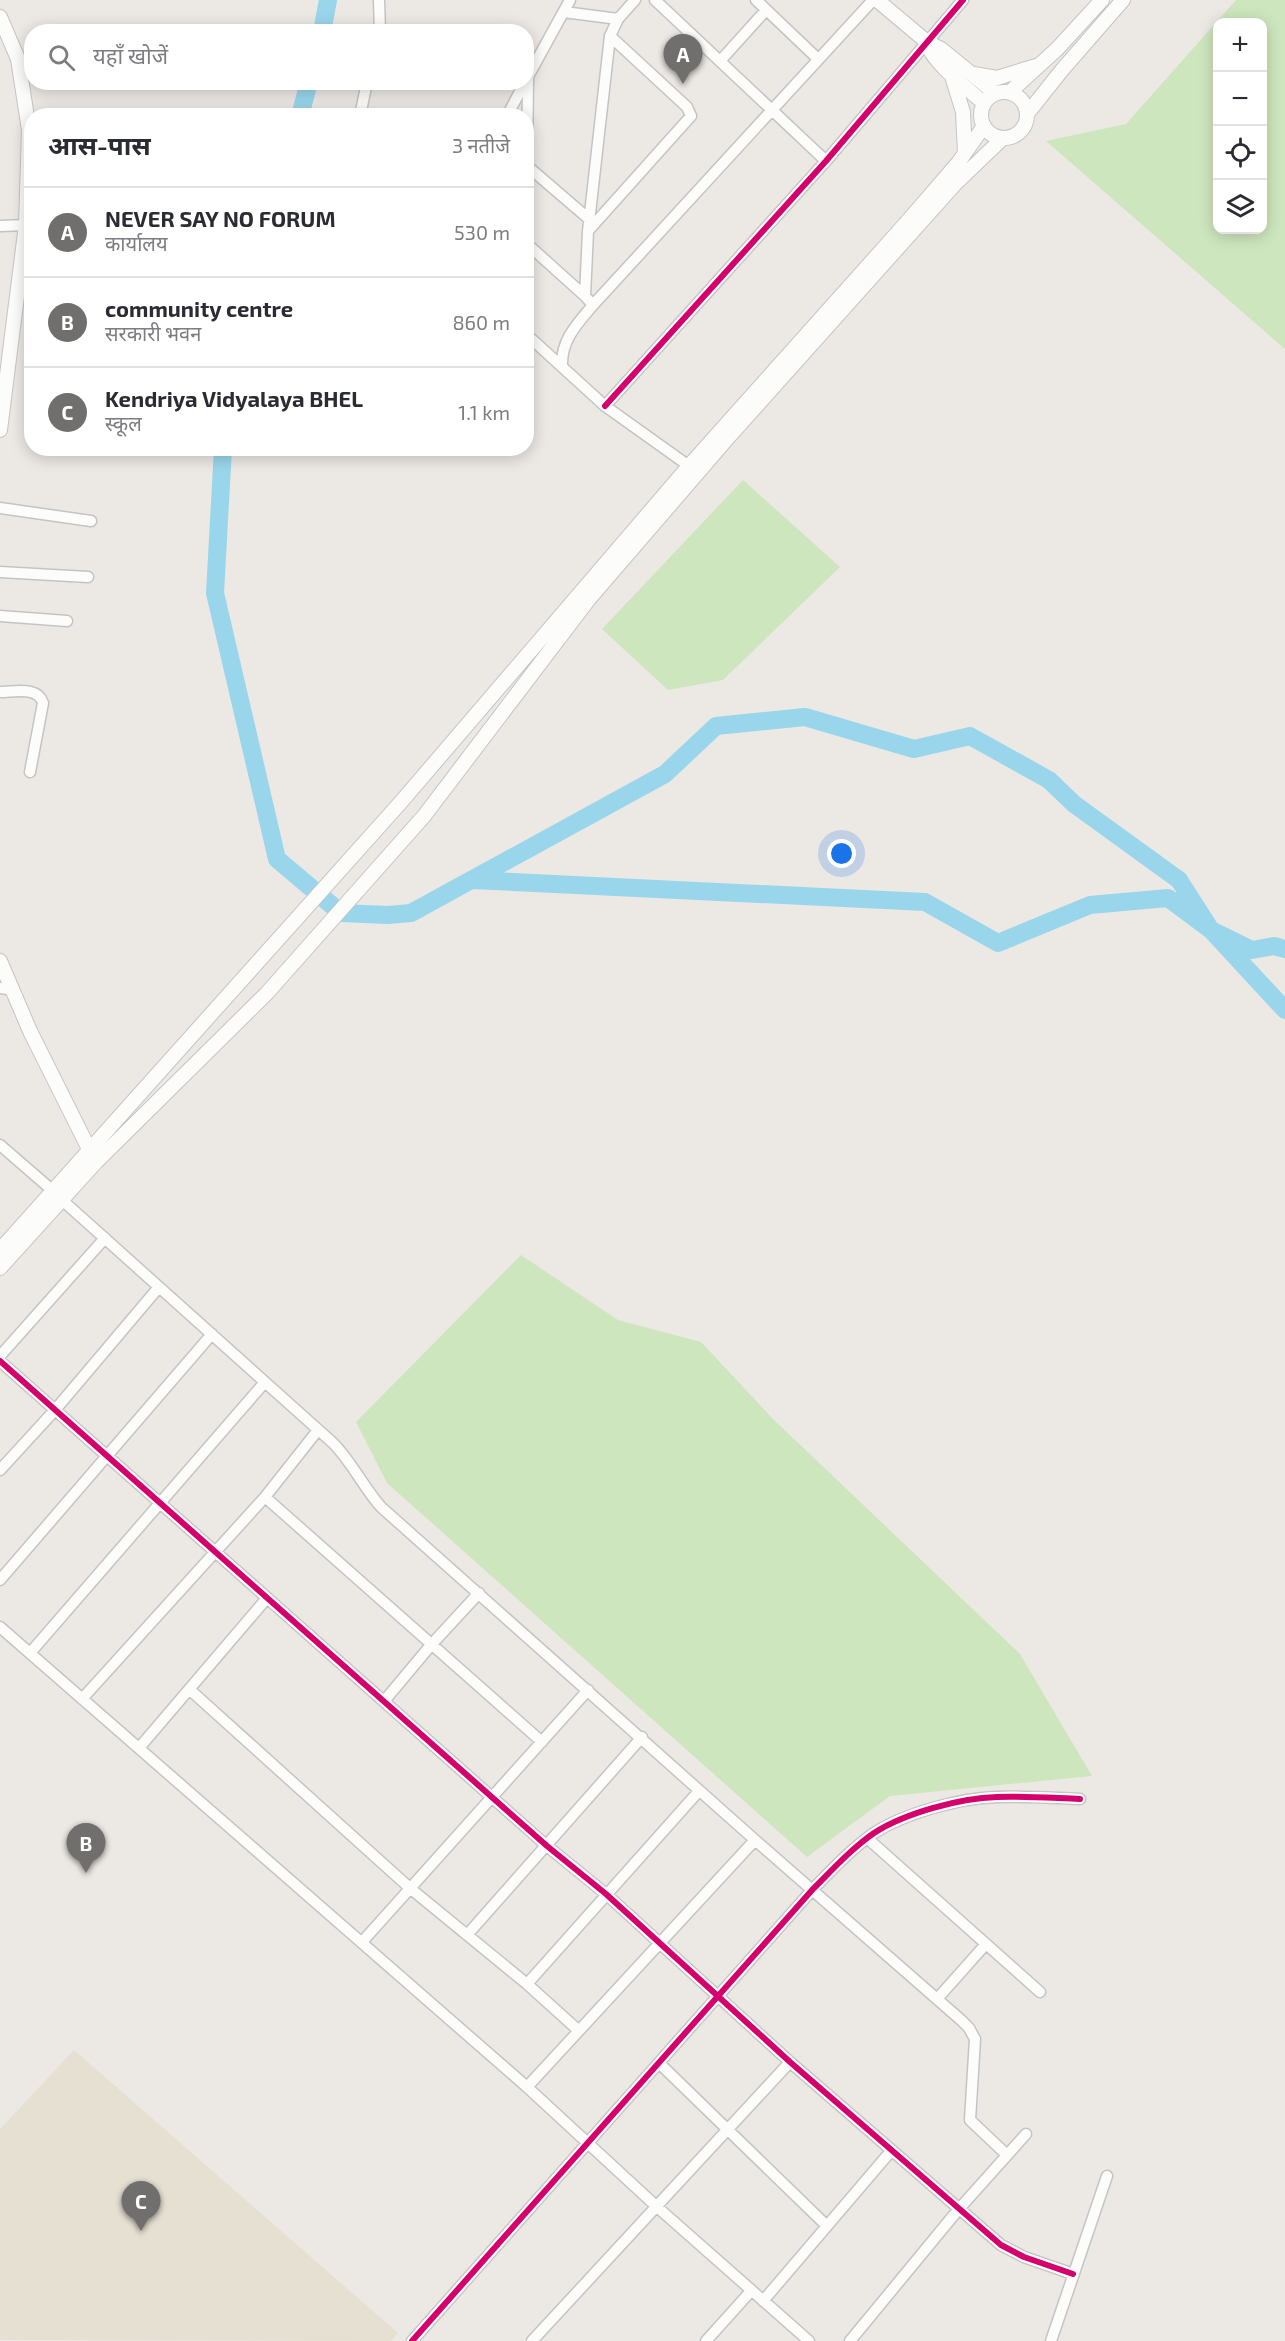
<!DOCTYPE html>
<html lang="hi">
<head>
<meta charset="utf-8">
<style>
	:root { --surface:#fff; --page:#f2f2f3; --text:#2b2b33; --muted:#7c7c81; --line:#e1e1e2; --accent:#706f6e }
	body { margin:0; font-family:"Exo 2","Noto Sans Devanagari",sans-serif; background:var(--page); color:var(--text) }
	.controls { position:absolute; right:18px; top:18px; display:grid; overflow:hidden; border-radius:12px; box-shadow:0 3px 15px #0003 }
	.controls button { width:54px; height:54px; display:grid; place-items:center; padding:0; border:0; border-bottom:2px solid var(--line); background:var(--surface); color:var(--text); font:30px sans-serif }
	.you { position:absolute; left:842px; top:854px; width:21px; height:21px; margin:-15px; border:4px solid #fff; border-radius:50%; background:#1a73e8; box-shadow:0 0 0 9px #1a73e833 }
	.badge { display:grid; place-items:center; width:39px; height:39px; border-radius:50%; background:var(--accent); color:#fff; font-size:20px; font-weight:700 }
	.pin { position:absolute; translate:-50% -50px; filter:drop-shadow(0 2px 3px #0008) }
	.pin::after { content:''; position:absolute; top:32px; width:21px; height:18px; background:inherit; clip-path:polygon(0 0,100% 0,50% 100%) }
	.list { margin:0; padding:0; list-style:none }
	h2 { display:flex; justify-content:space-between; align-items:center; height:78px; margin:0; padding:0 24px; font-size:26px }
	h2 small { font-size:20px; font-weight:400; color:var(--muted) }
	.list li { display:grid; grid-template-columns:39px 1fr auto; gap:18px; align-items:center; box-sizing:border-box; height:90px; padding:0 24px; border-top:2px solid var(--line) }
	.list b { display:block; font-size:22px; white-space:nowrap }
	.list p { margin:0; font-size:20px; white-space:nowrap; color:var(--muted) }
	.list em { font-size:20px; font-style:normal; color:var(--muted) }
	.icon { flex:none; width:33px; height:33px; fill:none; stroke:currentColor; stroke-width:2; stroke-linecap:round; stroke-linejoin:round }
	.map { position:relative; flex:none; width:1285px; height:2341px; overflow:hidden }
	.search { position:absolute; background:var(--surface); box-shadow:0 3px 15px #0003; left:24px; top:24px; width:510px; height:66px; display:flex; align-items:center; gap:15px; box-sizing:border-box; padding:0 21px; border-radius:24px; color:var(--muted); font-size:22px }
	.panel { position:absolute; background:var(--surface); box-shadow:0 3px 15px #0003; left:24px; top:108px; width:510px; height:348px; border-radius:24px }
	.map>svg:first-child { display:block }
	.education { fill:#e6e0d3 }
	.green { fill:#cee6be; fill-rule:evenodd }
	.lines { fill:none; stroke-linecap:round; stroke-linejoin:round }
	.river { stroke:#99d6ec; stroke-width:18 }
	.street-casing { stroke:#c5c4c5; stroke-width:13 }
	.secondary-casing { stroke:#c5c4c5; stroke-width:16 }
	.street { stroke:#fcfcfb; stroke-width:10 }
	.secondary { stroke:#fcfcfb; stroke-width:14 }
	.cycleway-casing { stroke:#fff; stroke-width:10 }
	.cycleway { stroke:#d6006c; stroke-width:6 }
</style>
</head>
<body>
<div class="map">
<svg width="1285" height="2341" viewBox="0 0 1285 2341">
	<rect width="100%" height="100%" fill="#ece8e4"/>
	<path class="education" d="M74 2050 398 2333 391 2341 0 2340V2129Z"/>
	<path class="green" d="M1236 0H1285V349L1046 141 1126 124ZM1218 22H1262V230H1218Z
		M743 480 840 567 723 680 668 690 602 629Z
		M521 1255 618 1320 701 1342 774 1420 1020 1654 1092 1776 890 1796 807 1857 387 1483 356 1422Z"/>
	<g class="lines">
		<path class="river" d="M322 32 328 0
			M300 116 309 82
			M223 448 215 593 277 859 341 913 388 915 411 913 665 774 716 726 805 717 914 749 970 736 1049 780 1074 804 1179 880 1211 930 1252 950 1274 946 1285 949
			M472 880 925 902 998 943 1090 905 1168 898 1211 930 1285 1010"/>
		<defs>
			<path id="street" d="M379 0 380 32
				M655 0 826 161
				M756 0 818 59
				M564 12 618 19
				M721 60 766 10
				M526 80 570 0
				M360 116 367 82
				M507 116 525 82
				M526 165 589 219
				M527 166 528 78
				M0 226 26 225
				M588 231 691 116 687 107 610 36
				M526 243 585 296
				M593 305 585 296 588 231 610 36 618 19 635 0
				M526 334 605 406 689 466
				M562 366C561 340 577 324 593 305L873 0
				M605 406 826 161 963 0
				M0 508 91 521
				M0 572 88 577
				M0 616 67 621
				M0 692C15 692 38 686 43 703L30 772
				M0 988 13 990
				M0 1145 52 1190
				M62 1200 333 1443C352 1462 363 1487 381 1507L755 1840 961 2020 969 2028 975 2039 970 2120 1007 2155
				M0 1356 105 1238
				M0 1361 547 1846 606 1894 790 2062 1001 2245 1024 2257 1073 2274
				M0 1470 55 1410 159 1287
				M265 1497 542 1742
				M0 1580 212 1334
				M0 1627 527 2087 656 2206 809 2341
				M30 1653 265 1382
				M189 1689 411 1889 527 1984 578 2030
				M82 1699 265 1497 318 1430
				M385 1700 431 1645 479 1593
				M139 1748 267 1598
				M867 1838 1040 1992
				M467 1935 642 1737
				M362 1942 588 1690
				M527 1984 699 1791
				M937 1999 986 1944
				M659 2063 827 2226
				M527 2087 755 1840
				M763 2301 891 2151
				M412 2341 813 1889C833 1869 851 1849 874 1833 905 1813 960 1798 997 1797 1024 1796 1052 1798 1080 1799
				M532 2341 790 2062
				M706 2341 751 2291
				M850 2341 958 2210 1026 2134
				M1051 2341 1107 2176"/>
			<path id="secondary" d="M877 0 927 42 941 49 995 93
				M0 17 18 59 29 130 26 225 0 430
				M927 42C930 61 969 90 984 103
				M951 73 963 112 965 153
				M974 74 997 78 1036 66
				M1010 92 1057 49 1102 0
				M981 115a23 23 0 1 1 46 0a23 23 0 1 1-46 0Z
				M1027 114 1062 70 1123 0
				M0 961 30 1031 92 1155
				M0 1250 401 802 689 466 907 222 958 163 984 126
				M0 1268 96 1162 267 993 424 816 589 599 726 440 955 184 1003 138"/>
		</defs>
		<use href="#street" class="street-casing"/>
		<use href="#secondary" class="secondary-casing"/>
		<use href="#street" class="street"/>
		<use href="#secondary" class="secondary"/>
		<defs>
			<path id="cycleway" d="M605 406 826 161 963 0
				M0 1361 547 1846 606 1894 790 2062 1001 2245 1024 2257 1073 2274
				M412 2341 813 1889C833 1869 851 1849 874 1833 905 1813 960 1798 997 1797 1024 1796 1052 1798 1080 1799"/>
		</defs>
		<use href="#cycleway" class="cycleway-casing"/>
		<use href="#cycleway" class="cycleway"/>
	</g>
</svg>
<div class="controls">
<button>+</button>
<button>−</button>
<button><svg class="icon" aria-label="locate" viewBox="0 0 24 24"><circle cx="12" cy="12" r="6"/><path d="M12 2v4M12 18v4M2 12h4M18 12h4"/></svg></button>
<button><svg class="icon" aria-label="layers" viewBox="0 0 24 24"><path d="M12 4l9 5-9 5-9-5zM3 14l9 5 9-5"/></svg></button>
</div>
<div class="you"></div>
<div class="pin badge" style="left:683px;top:84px">A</div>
<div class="pin badge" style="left:86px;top:1873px">B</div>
<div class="pin badge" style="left:141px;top:2231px">C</div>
<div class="search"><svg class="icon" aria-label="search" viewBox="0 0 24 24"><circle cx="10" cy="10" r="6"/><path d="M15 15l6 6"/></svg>यहाँ खोजें</div>
<section class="panel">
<h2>आस-पास<small>3 नतीजे</small></h2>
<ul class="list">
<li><span class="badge">A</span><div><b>NEVER SAY NO FORUM</b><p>कार्यालय</p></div><em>530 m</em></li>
<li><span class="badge">B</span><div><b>community centre</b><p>सरकारी भवन</p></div><em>860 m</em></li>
<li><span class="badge">C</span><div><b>Kendriya Vidyalaya BHEL</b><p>स्कूल</p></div><em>1.1 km</em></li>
</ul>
</section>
</div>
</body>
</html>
